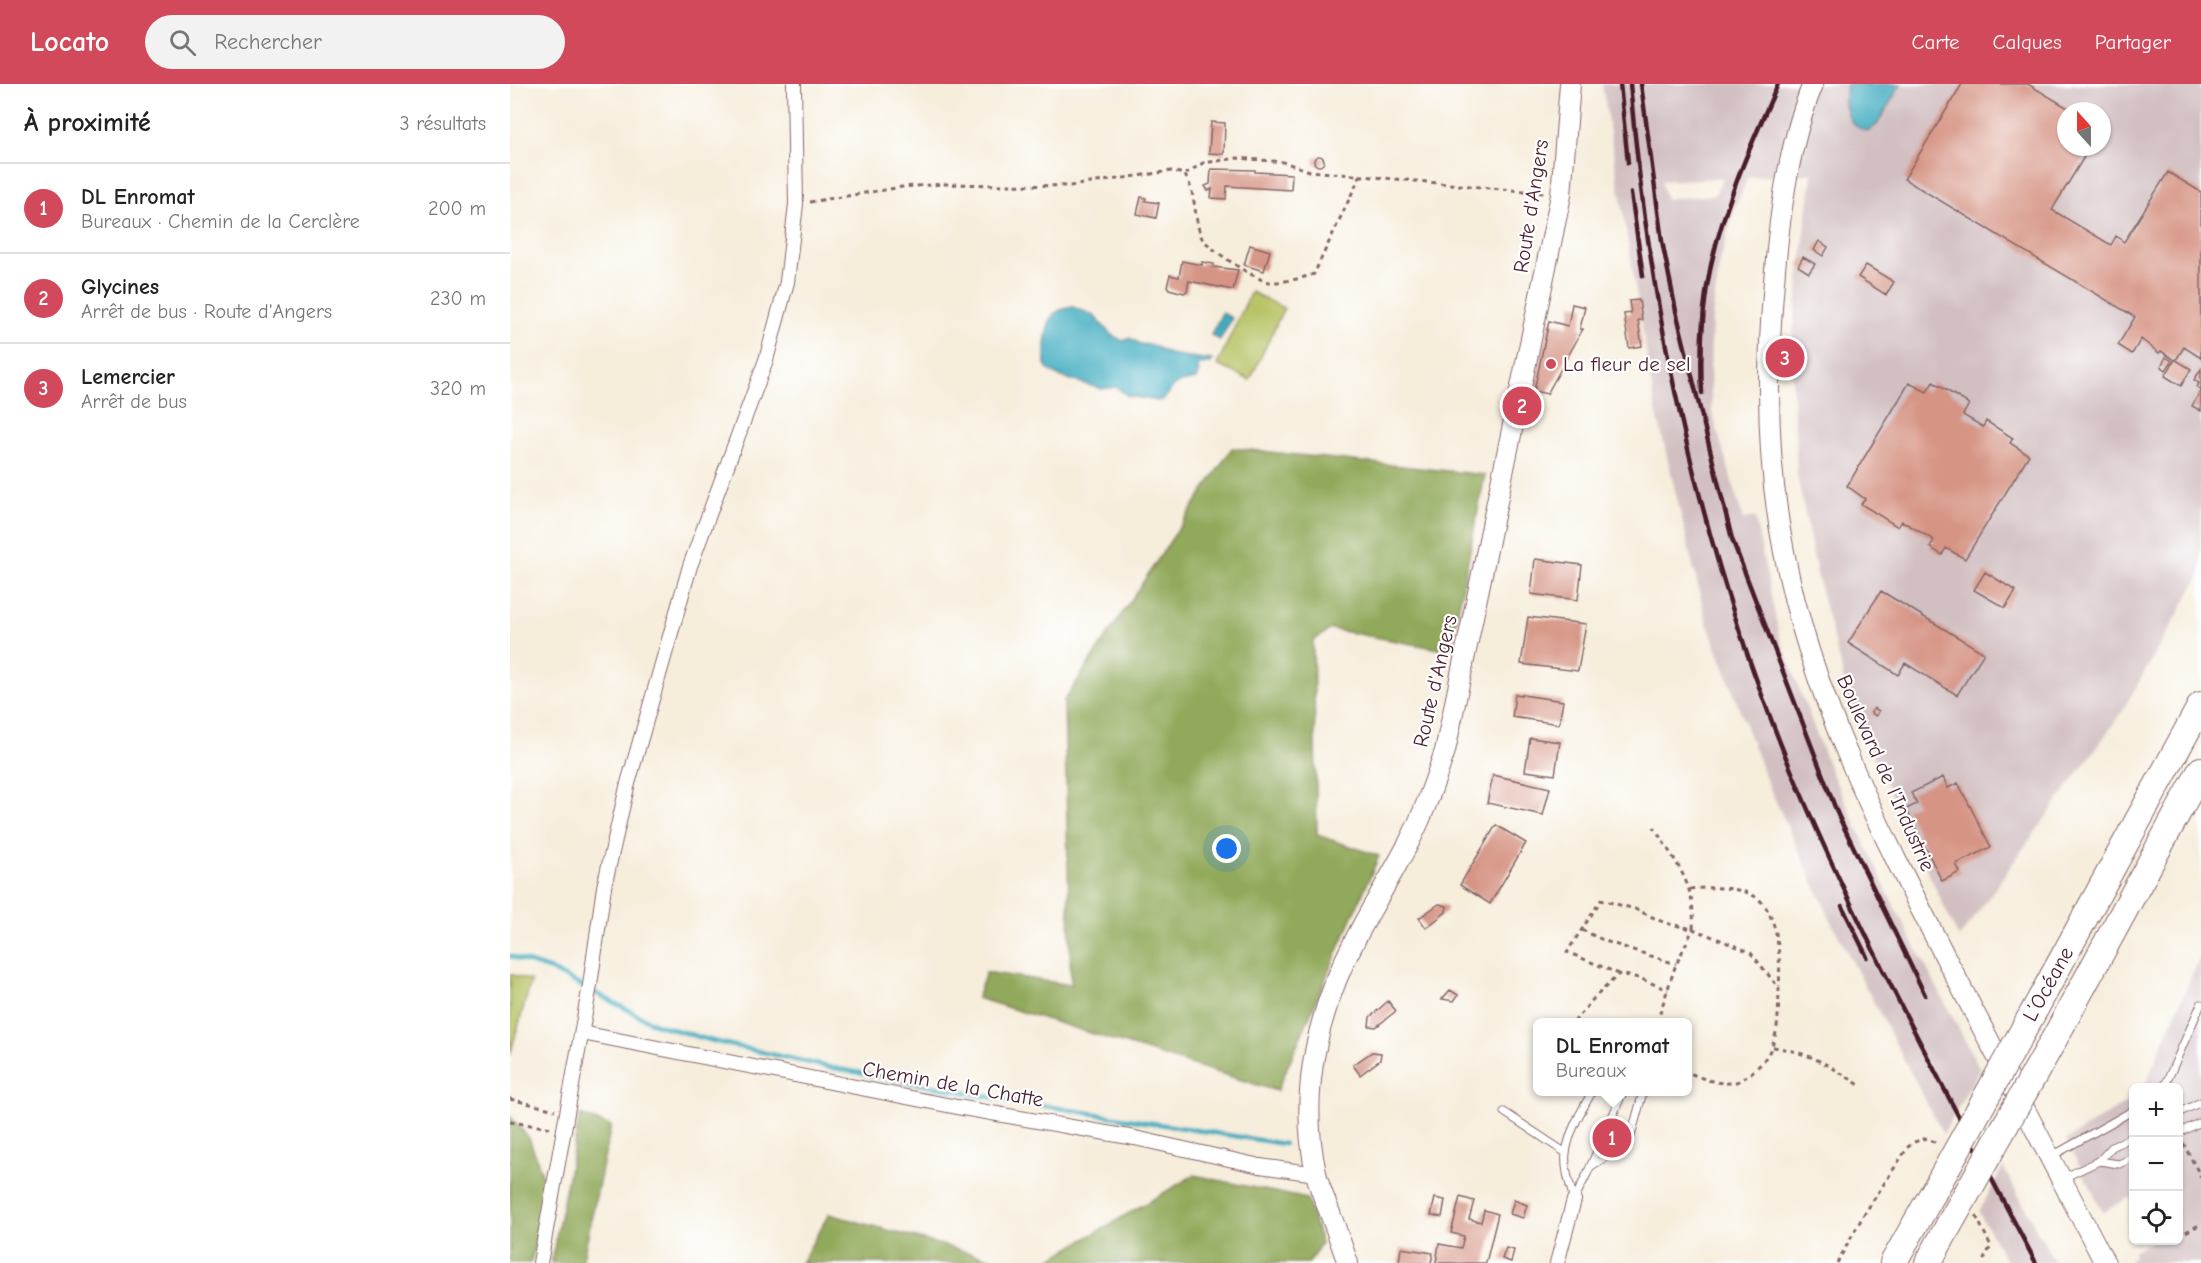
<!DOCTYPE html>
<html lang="fr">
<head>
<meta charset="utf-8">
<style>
	:root { --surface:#fff; --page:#f2f2f2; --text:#222; --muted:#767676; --line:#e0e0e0; --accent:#d1495b }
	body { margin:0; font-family:"Comic Neue",sans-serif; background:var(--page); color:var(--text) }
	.controls { position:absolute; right:18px; bottom:18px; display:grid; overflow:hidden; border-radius:9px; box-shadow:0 2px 4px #0004 }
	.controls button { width:54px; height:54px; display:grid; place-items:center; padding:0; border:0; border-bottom:2px solid var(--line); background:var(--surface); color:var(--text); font:30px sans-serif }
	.compass { position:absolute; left:1547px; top:18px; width:54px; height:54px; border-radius:50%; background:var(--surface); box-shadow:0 2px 4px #0004; rotate:339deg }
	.you { position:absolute; left:717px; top:765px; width:21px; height:21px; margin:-15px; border:4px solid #fff; border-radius:50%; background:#1a73e8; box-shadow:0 0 0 9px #1a73e833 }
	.badge { display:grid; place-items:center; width:39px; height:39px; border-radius:50%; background:var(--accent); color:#fff; font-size:20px; font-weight:700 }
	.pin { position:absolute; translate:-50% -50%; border:3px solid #fff; box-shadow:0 2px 6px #0006 }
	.popup { position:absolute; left:1023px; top:934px; width:159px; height:78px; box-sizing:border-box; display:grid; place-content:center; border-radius:9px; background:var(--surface); filter:drop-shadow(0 2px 4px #0005); font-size:20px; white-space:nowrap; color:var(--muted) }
	.popup b { font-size:22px; color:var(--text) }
	.popup::after { content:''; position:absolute; left:50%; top:100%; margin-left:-12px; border:12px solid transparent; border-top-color:var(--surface) }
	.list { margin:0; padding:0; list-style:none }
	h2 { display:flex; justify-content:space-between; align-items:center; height:78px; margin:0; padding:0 24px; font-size:26px }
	h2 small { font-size:20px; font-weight:400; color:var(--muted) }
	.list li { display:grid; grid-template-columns:39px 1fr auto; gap:18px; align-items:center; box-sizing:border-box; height:90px; padding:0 24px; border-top:2px solid var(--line) }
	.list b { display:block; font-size:22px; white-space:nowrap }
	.list p { margin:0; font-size:20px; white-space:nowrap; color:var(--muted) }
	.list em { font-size:20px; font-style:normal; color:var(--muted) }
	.icon { flex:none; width:33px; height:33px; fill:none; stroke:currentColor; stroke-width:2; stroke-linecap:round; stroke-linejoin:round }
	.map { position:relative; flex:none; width:1691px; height:1179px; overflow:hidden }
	header { display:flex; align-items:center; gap:36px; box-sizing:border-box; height:84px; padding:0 30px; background:var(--accent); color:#fff }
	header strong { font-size:28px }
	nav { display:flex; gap:33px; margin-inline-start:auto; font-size:21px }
	.search { width:420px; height:54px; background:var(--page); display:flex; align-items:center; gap:15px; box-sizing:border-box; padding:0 21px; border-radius:33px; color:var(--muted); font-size:22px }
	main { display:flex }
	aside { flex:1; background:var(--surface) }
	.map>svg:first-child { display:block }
	.industrial { fill:#d2bfc1; fill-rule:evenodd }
	.green { fill:#b7c365; stroke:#807148; stroke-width:1.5 }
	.forest { fill:#91a95a; stroke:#6e6442; stroke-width:1.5 }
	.water { fill:#41acc0; stroke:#466676; stroke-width:1.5 }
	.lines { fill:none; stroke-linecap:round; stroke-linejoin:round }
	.stream { stroke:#41acc0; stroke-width:4.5 }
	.building { fill:#d69484 }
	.lane-casing { stroke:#866769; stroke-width:9 }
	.street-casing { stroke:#866769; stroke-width:16 }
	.secondary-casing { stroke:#866769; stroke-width:22 }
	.highway-casing { stroke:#866769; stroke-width:28 }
	.path { stroke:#866769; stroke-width:3; stroke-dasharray:4.5 4.5; stroke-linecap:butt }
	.lane { stroke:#fff; stroke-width:7 }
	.street { stroke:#fff; stroke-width:14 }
	.secondary { stroke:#fff; stroke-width:20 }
	.highway { stroke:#fff; stroke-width:26 }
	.rail { stroke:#4a1f2b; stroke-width:4.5 }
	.highway-bridge-casing { stroke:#866769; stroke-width:28; stroke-linecap:butt }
	.highway-bridge { stroke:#fff; stroke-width:26 }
	.poi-dot { fill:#d1495b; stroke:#fff; stroke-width:2 }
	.labels { text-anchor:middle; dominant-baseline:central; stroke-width:4.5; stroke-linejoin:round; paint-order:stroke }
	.street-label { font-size:21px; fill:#4a1f2b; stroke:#fff }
	.poi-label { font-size:21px; fill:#4a1f2b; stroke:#fff; text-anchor:start }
</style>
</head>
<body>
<header>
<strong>Locato</strong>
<div class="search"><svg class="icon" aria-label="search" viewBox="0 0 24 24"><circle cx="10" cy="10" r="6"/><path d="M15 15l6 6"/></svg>Rechercher</div>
<nav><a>Carte</a><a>Calques</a><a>Partager</a></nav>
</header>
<main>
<aside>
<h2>À proximité<small>3 résultats</small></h2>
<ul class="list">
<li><span class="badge">1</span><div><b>DL Enromat</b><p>Bureaux · Chemin de la Cerclère</p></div><em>200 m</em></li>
<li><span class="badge">2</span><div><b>Glycines</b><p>Arrêt de bus · Route d'Angers</p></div><em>230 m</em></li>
<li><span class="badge">3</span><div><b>Lemercier</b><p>Arrêt de bus</p></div><em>320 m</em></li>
</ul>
</aside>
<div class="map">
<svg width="1691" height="1179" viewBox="0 0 1691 1179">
	<rect width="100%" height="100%" fill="#fff"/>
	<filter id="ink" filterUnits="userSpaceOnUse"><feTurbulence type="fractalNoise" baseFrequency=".0167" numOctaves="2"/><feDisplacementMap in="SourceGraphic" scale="12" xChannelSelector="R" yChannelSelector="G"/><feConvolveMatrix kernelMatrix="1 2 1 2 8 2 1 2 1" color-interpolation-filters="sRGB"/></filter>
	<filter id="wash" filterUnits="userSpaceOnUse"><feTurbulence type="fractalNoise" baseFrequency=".008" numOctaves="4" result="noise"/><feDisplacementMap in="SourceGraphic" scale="24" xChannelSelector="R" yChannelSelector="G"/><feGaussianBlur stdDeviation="1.35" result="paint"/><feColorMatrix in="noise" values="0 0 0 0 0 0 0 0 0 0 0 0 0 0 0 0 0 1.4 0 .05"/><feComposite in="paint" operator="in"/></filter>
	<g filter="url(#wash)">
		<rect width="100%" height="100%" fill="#f6eddb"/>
		<path class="industrial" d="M1092 0H1691V490L1610 631 1449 854 1342 627 1308 495 1287 391 1282 293 1283 247 1302 90 1238 93 1225 124 1210 177 1202 233 1200 287 1202 328 1233 435 1245 433 1269 551 1319 683 1385 824 1470 985 1433 1050 1322 839 1257 698 1196 536 1145 322ZM1556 27H1592V63H1556ZM1213 94 1205 111 1156 115 1151 97Z
			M1691 870V1179H1620L1619 1176 1624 1173 1622 1167 1643 1157 1668 1156V1004L1634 1003Z
			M1623 1014V1119L1620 1113 1593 1128 1556 1056Z
			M1493 1083 1545 1179H1497L1469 1128Z"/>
		<path class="green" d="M741 208 774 224 740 296 707 281Z
			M0 890 21 897 0 971Z"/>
		<path class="forest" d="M722 364 975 391 940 567 821 545 803 557 807 751 869 772 767 1007 467 914 476 888 561 901 554 617Z
			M70 1031 101 1042 72 1179H41Z
			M0 1032 19 1054 31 1087 35 1111 21 1179H0Z
			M684 1091 797 1115 811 1159 799 1179H534Z
			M319 1130 497 1179H291Z"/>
		<path class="water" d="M1337 0H1391L1367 41 1357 47C1335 42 1332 18 1337 0Z
			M563 223 583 231 602 251 613 257 620 254 630 260 642 261 659 270 702 276 699 280H687L689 287 686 295 671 298 663 303 654 315 648 317 618 312 606 303 592 305 548 292 538 285 535 280C534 266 535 241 544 230 549 225 557 224 563 223Z
			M712 229 722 234 710 256 701 251Z"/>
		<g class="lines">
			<path class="stream" d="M0 872 41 886 145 940 203 957 318 983 486 1014 774 1060"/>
		</g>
		<g id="blocks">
			<path class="building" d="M1452 0H1518L1563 27H1556V63H1580L1542 126 1601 161 1606 152 1614 158 1658 88 1691 108V274L1674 263 1666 276 1681 285 1671 302 1655 292 1665 276 1651 267 1649 269 1631 255 1622 270 1608 261 1625 233 1394 95Z
				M701 38 715 39 714 70 699 69Z
				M804 77a5 5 0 1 1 10 0a5 5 0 1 1-10 0Z
				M701 85 745 86V88L782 90 781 106 717 102 716 115 701 114 702 105 698 107 695 102 700 100Z
				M631 113 636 114 635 117 649 119 646 134 627 130Z
				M1309 157 1318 163 1313 172 1304 166Z
				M740 161 760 167 754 187 734 181Z
				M1293 173 1305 180 1299 189 1288 182Z
				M672 177 692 181V178L704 180 703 183 728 186 723 206 679 197 677 207 674 209 659 205 657 202 660 191 669 193Z
				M1356 181 1384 198 1376 211 1348 193Z
				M1129 216 1132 236H1128L1132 262 1119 264 1114 230 1121 229 1119 217Z
				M1062 220 1075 223 1070 245H1073L1037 310 1024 307 1039 237 1058 242Z
				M1656 273 1662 277 1656 286 1651 282Z
				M1691 285V306L1687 303 1689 299 1684 296Z
				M1423 298 1459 320 1453 331 1473 343 1476 337 1503 354 1500 359 1519 371 1455 475 1436 464 1432 471 1420 463 1424 456 1392 437 1388 443 1351 420 1355 415 1337 402 1399 299 1417 308Z
				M1691 306V327L1682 322Z
				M1025 475 1072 481 1068 516 1021 510Z
				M1475 488 1506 507 1495 524 1464 506Z
				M1371 507 1474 569 1447 611 1395 579 1388 591 1338 559Z
				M1018 533 1076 540 1068 587 1011 580Z
				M1005 610 1053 617 1049 640 1002 633Z
				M1364 624 1369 627 1366 632 1361 629Z
				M1020 654 1050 658 1045 691 1015 687Z
				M983 691 1040 704 1033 731 977 719Z
				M1433 693 1438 704 1448 699 1481 763 1446 780 1450 788 1432 797 1396 725 1407 720 1401 709Z
				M986 741 1016 759 980 820 950 801Z
				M929 820 937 822 936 828 916 844 909 834Z
				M940 906 948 911 944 917 932 915Z
				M878 917 886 927 866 943 859 942 860 933Z
				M862 968 871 969 870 976 850 991 843 981Z
				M950 1113 964 1117 959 1135 971 1138 974 1126 988 1130 976 1179H926L929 1160 951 1164 954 1152 941 1149Z
				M925 1114 935 1116 932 1133 921 1131Z
				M1004 1116 1017 1121 1013 1134 1000 1130Z
				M891 1164 923 1169 921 1179H889Z
				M996 1164 1004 1166 1001 1178 992 1175Z"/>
		</g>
	</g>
	<g filter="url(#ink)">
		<use href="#blocks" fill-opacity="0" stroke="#866769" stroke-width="1.5"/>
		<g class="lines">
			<defs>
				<path id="lane" d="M1654 1004 1691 920
					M994 1028 1056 1069
					M1668 1029 1691 1018
					M1668 1049 1691 1038
					M1542 1072 1624 1026
					M1589 1077 1609 1080 1624 1073
					M1080 1083 1108 1065 1121 1052 1133 1008
					M1553 1094 1589 1077 1602 1063 1624 1052
					M1064 1116 1077 1090 1113 1008
					M1064 1116C1060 1101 1054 1084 1056 1069 1059 1047 1072 1026 1082 1008"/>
				<path id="street" d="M72 949 447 1023 625 1054 750 1082 806 1090
					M30 1179 80 901 94 803 117 703 180 482 256 276 277 198 286 120 284 0
					M1047 1179 1064 1116"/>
				<path id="secondary" d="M1303 0C1277 64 1268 142 1263 210 1256 296 1257 383 1274 468 1302 616 1372 750 1440 882 1492 981 1543 1080 1595 1179
					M838 1179C832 1163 827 1147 821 1132 816 1118 809 1104 806 1089 788 1007 808 925 847 852 863 821 882 791 898 760 914 730 924 699 935 667L1051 111 1060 0"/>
				<path id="highway" d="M1525 925 1691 621
					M1542 959 1691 686
					M1383 1179 1423 1109
					M1418 1179 1439 1141"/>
			</defs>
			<use href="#lane" class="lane-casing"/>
			<use href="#street" class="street-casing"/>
			<use href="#secondary" class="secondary-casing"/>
			<use href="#highway" class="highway-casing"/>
			<path class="path" d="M675 90 693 79 728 74 773 78 800 87 1034 109
				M300 118 392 103 434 100 560 102 661 87 674 90C687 109 683 131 691 152 695 163 746 196 759 198 770 199 794 194 804 190L850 92
				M1180 805C1199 803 1227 802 1244 812 1269 826 1271 877 1269 902
				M1072 846 1095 857 1166 880
				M1109 890 1057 868 1091 816 1125 825 1155 839 1183 845C1186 799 1166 780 1144 743
				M1064 938 1084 914 1109 890 1129 894 1158 906
				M1147 938 1165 883 1183 845 1240 868 1269 904C1268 938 1270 969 1238 991 1235 993 1230 997 1226 998 1210 1002 1192 994 1177 988
				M1263 963C1299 968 1323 983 1352 1003
				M0 1015 45 1026
				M0 1038 42 1044
				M1673 1059 1691 1093
				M1466 1132 1481 1162 1472 1179
				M1668 1152 1691 1140
				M1327 1179 1353 1132 1398 1063 1404 1058 1417 1054 1428 1060"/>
			<use href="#lane" class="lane"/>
			<use href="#street" class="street"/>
			<use href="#secondary" class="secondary"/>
			<use href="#highway" class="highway"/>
			<path class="rail" d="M1110 0 1118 79
				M1120 0C1140 233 1190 463 1279 681 1350 853 1440 1015 1526 1179
				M1131 0 1152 157 1166 227 1222 455 1328 731 1415 911
				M1121 109 1133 192
				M1192 309C1190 267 1192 222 1201 181 1215 118 1242 58 1268 0
				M1332 822 1357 873"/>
			<defs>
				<path id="highway-bridge" d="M1423 1109 1525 925
					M1439 1141 1542 959"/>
			</defs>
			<use href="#highway-bridge" class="highway-bridge-casing"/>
			<use href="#highway-bridge" class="highway-bridge"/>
		</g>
	</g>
	<circle class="poi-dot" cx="1041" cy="280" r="6"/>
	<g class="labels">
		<g class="street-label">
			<text transform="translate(1021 122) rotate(-81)">Route d'Angers</text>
			<text transform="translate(925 597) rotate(-77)">Route d'Angers</text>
			<text transform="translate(1376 689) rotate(66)">Boulevard de l'Industrie</text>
			<text transform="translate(1538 900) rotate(-61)">L’Océane</text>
			<text transform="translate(443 1000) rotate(10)">Chemin de la Chatte</text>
		</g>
		<g class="poi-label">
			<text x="1053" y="280">La fleur de sel</text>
		</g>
	</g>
</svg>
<div class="controls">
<button>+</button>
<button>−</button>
<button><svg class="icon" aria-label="locate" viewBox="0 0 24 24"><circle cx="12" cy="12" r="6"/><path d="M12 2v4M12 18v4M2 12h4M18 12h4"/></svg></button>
</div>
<svg class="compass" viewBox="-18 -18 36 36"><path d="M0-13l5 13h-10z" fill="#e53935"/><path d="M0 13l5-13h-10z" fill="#767676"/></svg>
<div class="you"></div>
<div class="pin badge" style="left:1102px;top:1054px">1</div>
<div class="popup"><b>DL Enromat</b>Bureaux</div>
<div class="pin badge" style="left:1012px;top:322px">2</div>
<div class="pin badge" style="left:1275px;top:274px">3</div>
</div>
</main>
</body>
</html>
